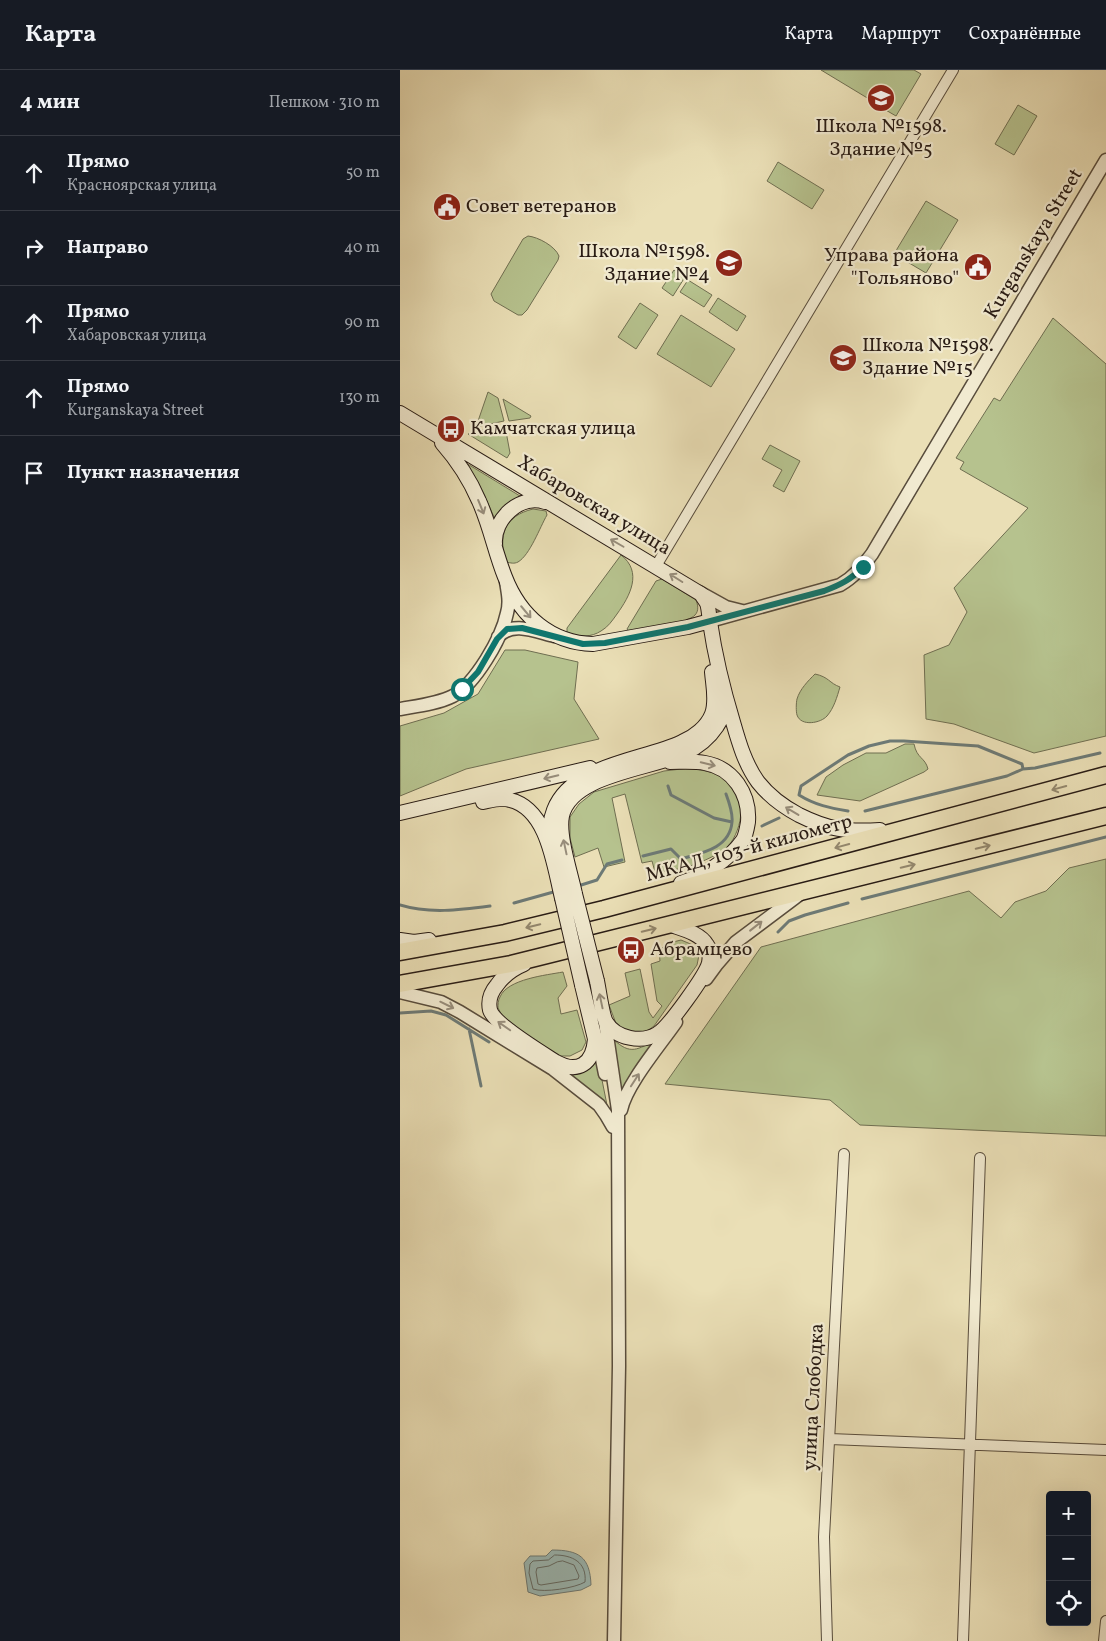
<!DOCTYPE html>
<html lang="ru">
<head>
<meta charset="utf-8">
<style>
	:root { --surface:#171b24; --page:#20242c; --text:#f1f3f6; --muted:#9ea1a6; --line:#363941 }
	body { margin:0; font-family:Vollkorn,serif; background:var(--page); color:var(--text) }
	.controls { position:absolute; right:15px; bottom:15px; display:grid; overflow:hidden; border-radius:5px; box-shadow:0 5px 20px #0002 }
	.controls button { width:45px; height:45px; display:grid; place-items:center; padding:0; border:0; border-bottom:1px solid var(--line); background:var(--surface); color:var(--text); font:25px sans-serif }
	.stop { position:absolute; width:15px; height:15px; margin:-11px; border:4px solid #0f766e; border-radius:50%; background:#fff }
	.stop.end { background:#0f766e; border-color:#fff; box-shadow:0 1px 5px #0008 }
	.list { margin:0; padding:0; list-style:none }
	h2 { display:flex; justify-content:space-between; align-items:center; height:65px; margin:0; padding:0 20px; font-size:21px }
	h2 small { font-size:16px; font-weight:400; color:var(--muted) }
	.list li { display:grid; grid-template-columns:32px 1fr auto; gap:15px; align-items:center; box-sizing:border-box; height:75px; padding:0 20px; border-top:1px solid var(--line) }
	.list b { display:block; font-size:19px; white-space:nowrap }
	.list p { margin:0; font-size:16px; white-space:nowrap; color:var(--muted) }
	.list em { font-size:16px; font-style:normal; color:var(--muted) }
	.icon { flex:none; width:28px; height:28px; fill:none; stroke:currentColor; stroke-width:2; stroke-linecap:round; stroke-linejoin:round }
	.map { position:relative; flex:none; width:706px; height:1571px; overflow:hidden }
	header { display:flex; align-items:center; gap:30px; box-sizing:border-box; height:70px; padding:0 25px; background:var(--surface); border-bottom:1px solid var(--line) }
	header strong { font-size:24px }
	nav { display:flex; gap:28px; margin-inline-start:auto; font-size:18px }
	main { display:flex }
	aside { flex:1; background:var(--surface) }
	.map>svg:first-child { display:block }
	.green { fill:#b6c28e; stroke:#6f6e51 }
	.water { fill:#9bbab7; stroke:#6d7a76 }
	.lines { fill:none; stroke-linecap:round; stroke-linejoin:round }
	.shore { stroke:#626a66; stroke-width:1 }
	.stream { stroke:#6d7a76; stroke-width:3 }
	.minor-casing { stroke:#584c3c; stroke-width:12 }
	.tertiary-casing { stroke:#584c3c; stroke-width:15 }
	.secondary-casing { stroke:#281b14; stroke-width:16 }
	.trunk-casing { stroke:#281b14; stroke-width:19 }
	.minor { stroke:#f1ead0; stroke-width:10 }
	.tertiary { stroke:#f1ead0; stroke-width:12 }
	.secondary { stroke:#f1ead0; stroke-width:14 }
	.trunk { stroke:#eadfb6; stroke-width:16 }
	.secondary-bridge-casing { stroke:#281b14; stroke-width:16; stroke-linecap:butt }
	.secondary-bridge { stroke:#f1ead0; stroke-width:14 }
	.oneway { stroke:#978d7b }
	.oneway2 { stroke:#93876d }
	.route { stroke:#0f766e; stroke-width:6 }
	.labels { text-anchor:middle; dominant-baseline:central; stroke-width:4.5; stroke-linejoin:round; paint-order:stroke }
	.poi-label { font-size:20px; fill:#281b14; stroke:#f1ead0; text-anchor:start }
	.street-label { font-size:20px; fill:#281b14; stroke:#f1ead0 }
</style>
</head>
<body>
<header>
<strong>Карта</strong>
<nav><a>Карта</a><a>Маршрут</a><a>Сохранённые</a></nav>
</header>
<main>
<aside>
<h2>4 мин<small>Пешком · 310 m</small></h2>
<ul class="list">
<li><svg class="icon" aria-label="ahead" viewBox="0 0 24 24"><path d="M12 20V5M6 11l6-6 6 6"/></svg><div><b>Прямо</b><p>Красноярская улица</p></div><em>50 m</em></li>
<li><svg class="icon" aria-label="right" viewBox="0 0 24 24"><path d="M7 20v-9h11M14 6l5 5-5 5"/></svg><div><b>Направо</b></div><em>40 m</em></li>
<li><svg class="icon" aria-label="ahead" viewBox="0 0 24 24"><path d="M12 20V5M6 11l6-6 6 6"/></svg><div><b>Прямо</b><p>Хабаровская улица</p></div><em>90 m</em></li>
<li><svg class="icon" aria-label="ahead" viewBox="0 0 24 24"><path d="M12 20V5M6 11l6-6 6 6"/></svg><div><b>Прямо</b><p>Kurganskaya Street</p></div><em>130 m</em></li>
<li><svg class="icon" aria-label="arrive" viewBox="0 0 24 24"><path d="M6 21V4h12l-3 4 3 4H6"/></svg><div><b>Пункт назначения</b></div></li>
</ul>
</aside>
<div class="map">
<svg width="706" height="1571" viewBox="0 0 706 1571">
	<rect width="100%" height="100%" fill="#eadfb6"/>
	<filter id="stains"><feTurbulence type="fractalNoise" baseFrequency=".004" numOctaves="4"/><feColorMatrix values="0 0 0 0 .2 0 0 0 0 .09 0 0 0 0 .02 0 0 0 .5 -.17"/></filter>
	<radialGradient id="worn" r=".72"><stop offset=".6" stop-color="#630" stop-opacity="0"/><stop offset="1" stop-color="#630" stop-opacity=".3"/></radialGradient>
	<path class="green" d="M421 0H514L521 4 496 46 472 32 474 29H469Z
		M618 35 637 46 614 85 595 74Z
		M378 92 424 120 412 139 367 111Z
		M526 131 558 150 526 203 494 184Z
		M128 166C138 167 155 176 159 186L158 190 127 240 122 245H118L94 231 91 224 123 169Z
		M274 200 285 207 273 226 262 218Z
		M288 210 312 225 304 237 280 222Z
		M318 228 346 246 337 261 309 242Z
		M240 233 258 245 236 279 218 267Z
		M281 245 335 279 311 317 257 284Z
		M653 248 706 294V666L634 683 554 654 526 649 524 585 549 575 567 542 554 518 628 438 560 399 564 392 556 388 594 328 600 331Z
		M88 322 98 328 104 351 76 357Z
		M103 329 131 346 130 348 109 351Z
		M105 356 110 383 107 388 68 364 91 358Z
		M370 375 400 391 384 422 373 416 382 400 362 389Z
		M66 393 120 426V427L106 435 96 447H94L86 429 64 394Z
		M133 439 146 441 147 445C140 457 130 485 118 492 114 494 111 493 106 492 98 466 104 446 133 439Z
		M221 485C243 502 230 526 217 544 212 551 208 557 201 561 192 567 180 567 170 565L167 562V558Z
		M262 509 296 530C298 535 299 541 295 545 289 553 241 560 229 562L227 559 256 511Z
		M105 580H125L178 592 174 629 199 669 66 699 0 726V656L44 643 78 624Z
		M415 604C429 607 429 613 440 617 437 627 434 638 427 646 421 653 401 657 397 645 396 642 396 633 397 629 400 619 408 611 415 604Z
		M505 674H514C517 689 525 687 528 699L524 702 460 731 417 725 426 707 443 695 466 683H486Z
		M290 698C307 701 320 703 332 715 349 731 340 771 321 782 309 789 291 797 278 799 270 801 262 801 255 802L252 791 242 793 225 724 212 728 225 792 204 797 198 778 175 787 170 768V747L179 734 194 722 264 701Z
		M706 789V1066L460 1055 430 1030 265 1014 361 877 569 821 601 848 615 832 646 821 669 798Z
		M281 870 293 875 299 885 297 895 254 956 243 964 227 962 217 956 209 935 230 926 225 903 240 899 249 942 253 948 262 936 257 931 251 894 260 891 259 880 269 873Z
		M163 902 167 916 158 928 161 944 177 940 186 972 182 980 170 986H157L104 949 98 938C98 935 98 930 100 927 107 909 147 905 163 902Z
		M213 969C231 986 237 979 257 970L220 1026Z
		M198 990 207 1035 180 1013 168 1006C181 1004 189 1000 198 990Z"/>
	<path class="water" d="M152 1480C179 1480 190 1487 191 1515L181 1520 140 1526 128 1522 124 1493 130 1486H146Z"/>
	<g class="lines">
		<path class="shore" d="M155 1485C172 1485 187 1492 185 1512 175 1518 144 1523 133 1519L129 1503 130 1494 133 1491 148 1490Z
			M163 1491 174 1495 179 1506 178 1509 141 1515 138 1514 136 1502 137 1498 149 1496 157 1492Z"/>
		<path class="stream" d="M268 716 271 725 314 748 332 752
			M448 741C430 738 415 735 399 725L401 716 448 685 469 676 490 671H504L578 676 622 694 623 699
			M465 741 607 706 623 699 635 698 700 683
			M362 756 379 748
			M243 786 271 779 281 789C302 783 330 778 332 752 333 743 329 732 326 724
			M178 816 197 810 207 794 222 790
			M462 829 706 767
			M114 833 157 821
			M0 835C29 844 60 840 90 836
			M378 862 389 851 405 845 448 833
			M0 943 31 941 46 945 89 972
			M69 959 81 1016"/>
		<defs>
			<path id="minor" d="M256 496 553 0
				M430 1369 706 1380
				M427 1571 424 1467 444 1084
				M563 1571 580 1088
				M704 1571 706 1551"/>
			<path id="tertiary" d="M299 522 326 537 342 541
				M310 551 440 515C454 507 462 497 472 484L706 90
				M98 567C112 550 137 562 154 566
				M0 639C17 636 37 634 53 626 75 614 102 568 107 543 110 533 108 523 106 512
				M306 909 317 894 336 872 400 824
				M0 922 41 932 60 942 153 999 199 1035 206 1045 213 1057
				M205 952 218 1040 219 1296 214 1571
				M195 966 201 984 205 1004
				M221 1040C226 1015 260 975 276 952"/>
			<path id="secondary" d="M0 343 301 524 307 533C309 539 309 546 310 552 315 586 323 619 333 652 339 673 345 694 358 712 369 726 384 737 399 745 429 760 447 762 480 760
				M42 373C57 390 70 410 79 431 90 455 95 482 105 507 120 546 151 573 193 574L288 557 310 551
				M95 474C93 449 120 424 145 432
				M270 692C282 692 294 691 305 693 333 698 350 724 348 752 347 758 346 765 343 770 329 790 303 806 281 813
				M83 732C92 730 102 727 110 730 148 739 154 796 162 828
				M0 743 190 698
				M150 778C150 765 149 752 154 740 172 694 242 691 282 672 294 667 307 657 312 644 317 631 313 615 312 602
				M175 824C171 804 158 766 162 746 171 704 252 699 285 683 298 677 309 668 317 656 322 649 325 640 325 631
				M0 870 14 872 29 870
				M124 894C112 899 104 905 97 915 91 922 88 931 90 940 94 954 142 983 156 992 178 1004 193 994 195 969L182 915
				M197 911C199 920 202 945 206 952 216 969 242 973 257 964 268 958 306 905 309 893 310 888 310 879 307 875 300 863 282 859 271 855"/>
			<path id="trunk" d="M0 882 105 863 204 839 706 705
				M0 914 111 894 706 746"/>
		</defs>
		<use href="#minor" class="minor-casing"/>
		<use href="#tertiary" class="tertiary-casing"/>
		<use href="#secondary" class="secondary-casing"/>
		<use href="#trunk" class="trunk-casing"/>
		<use href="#minor" class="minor"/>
		<use href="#tertiary" class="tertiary"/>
		<use href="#secondary" class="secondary"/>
		<use href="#trunk" class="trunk"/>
		<defs>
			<path id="secondary-bridge" d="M175 824 197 911
				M162 828 182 915"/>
		</defs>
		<use href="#secondary-bridge" class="secondary-bridge-casing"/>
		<use href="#secondary-bridge" class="secondary-bridge"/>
	</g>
	<defs><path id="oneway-shaft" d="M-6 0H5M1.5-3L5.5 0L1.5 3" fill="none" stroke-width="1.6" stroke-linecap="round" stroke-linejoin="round" transform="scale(1.25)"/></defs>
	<g class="oneway">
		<use href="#oneway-shaft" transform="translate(81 437) rotate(68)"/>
		<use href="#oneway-shaft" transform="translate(217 473) rotate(-150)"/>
		<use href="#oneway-shaft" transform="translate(276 508) rotate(-148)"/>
		<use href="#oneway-shaft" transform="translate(126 542) rotate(50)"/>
		<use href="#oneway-shaft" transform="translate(308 694) rotate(14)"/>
		<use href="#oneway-shaft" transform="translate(151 707) rotate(167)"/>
		<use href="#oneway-shaft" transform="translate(392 741) rotate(-149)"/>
		<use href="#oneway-shaft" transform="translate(165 777) rotate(-102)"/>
		<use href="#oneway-shaft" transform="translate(356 856) rotate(-38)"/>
		<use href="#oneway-shaft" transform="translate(201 931) rotate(-102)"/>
		<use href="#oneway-shaft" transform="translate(47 935) rotate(26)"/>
		<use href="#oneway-shaft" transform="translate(104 956) rotate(-145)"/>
		<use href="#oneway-shaft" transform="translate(235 1010) rotate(-57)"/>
	</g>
	<g class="oneway2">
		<use href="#oneway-shaft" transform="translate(659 718) rotate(165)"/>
		<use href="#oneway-shaft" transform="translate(442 776) rotate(165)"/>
		<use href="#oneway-shaft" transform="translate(583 777) rotate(-14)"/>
		<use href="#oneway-shaft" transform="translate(508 796) rotate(-14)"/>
		<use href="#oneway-shaft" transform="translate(133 856) rotate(166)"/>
		<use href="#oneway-shaft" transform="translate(249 860) rotate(-14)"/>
	</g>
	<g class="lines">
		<path class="route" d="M62 619 78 602 97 569 107 559 122 558 183 574 205 573 288 557 424 521C440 515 452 509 463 497"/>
	</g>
	<defs>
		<symbol id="school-disc" viewBox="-11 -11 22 22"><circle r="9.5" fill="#8f2418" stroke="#f1ead0"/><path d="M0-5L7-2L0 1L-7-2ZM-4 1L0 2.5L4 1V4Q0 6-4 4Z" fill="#fff"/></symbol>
		<symbol id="civic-disc" viewBox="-11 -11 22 22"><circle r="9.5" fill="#8f2418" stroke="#f1ead0"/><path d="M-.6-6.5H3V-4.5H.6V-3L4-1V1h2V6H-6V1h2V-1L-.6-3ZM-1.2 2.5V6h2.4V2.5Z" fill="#fff"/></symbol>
		<symbol id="bus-disc" viewBox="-11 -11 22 22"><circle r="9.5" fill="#8f2418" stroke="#f1ead0"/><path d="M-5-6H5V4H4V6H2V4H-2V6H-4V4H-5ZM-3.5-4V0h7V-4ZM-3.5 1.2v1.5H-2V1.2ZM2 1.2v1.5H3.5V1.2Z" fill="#fff"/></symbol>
	</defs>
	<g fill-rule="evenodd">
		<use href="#school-disc" x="465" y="12" width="32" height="32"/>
		<use href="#civic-disc" x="31" y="121" width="32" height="32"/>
		<use href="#school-disc" x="313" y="177" width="32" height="32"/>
		<use href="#civic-disc" x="562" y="181" width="32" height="32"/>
		<use href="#school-disc" x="427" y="272" width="32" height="32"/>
		<use href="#bus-disc" x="35" y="343" width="32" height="32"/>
		<use href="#bus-disc" x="215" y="864" width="32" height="32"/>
	</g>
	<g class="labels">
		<g class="poi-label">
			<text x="481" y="57" text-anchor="middle">Школа №1598.<tspan x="481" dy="23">Здание №5</tspan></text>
			<text x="66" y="137">Совет ветеранов</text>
			<text x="310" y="182" text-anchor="end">Школа №1598.<tspan x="310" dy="23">Здание №4</tspan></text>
			<text x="559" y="186" text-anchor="end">Управа района<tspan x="559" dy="23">"Гольяново"</tspan></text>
			<text x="462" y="276">Школа №1598.<tspan x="462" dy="23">Здание №15</tspan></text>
			<text x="70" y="359">Камчатская улица</text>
			<text x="250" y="880">Абрамцево</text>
		</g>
		<g class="street-label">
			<text transform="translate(634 174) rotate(-59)">Kurganskaya Street</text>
			<text transform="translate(194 436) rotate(31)">Хабаровская улица</text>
			<text transform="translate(349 779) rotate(-15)">МКАД, 103-й километр</text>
			<text transform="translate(414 1327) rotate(-87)">улица Слободка</text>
		</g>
	</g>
	<rect width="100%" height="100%" filter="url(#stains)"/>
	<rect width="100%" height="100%" fill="url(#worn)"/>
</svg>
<div class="controls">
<button>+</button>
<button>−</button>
<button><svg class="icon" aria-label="locate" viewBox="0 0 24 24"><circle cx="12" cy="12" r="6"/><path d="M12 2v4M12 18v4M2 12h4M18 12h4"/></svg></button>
</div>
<div class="stop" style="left:62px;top:619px"></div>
<div class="stop end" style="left:463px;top:497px"></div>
</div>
</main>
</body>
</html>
